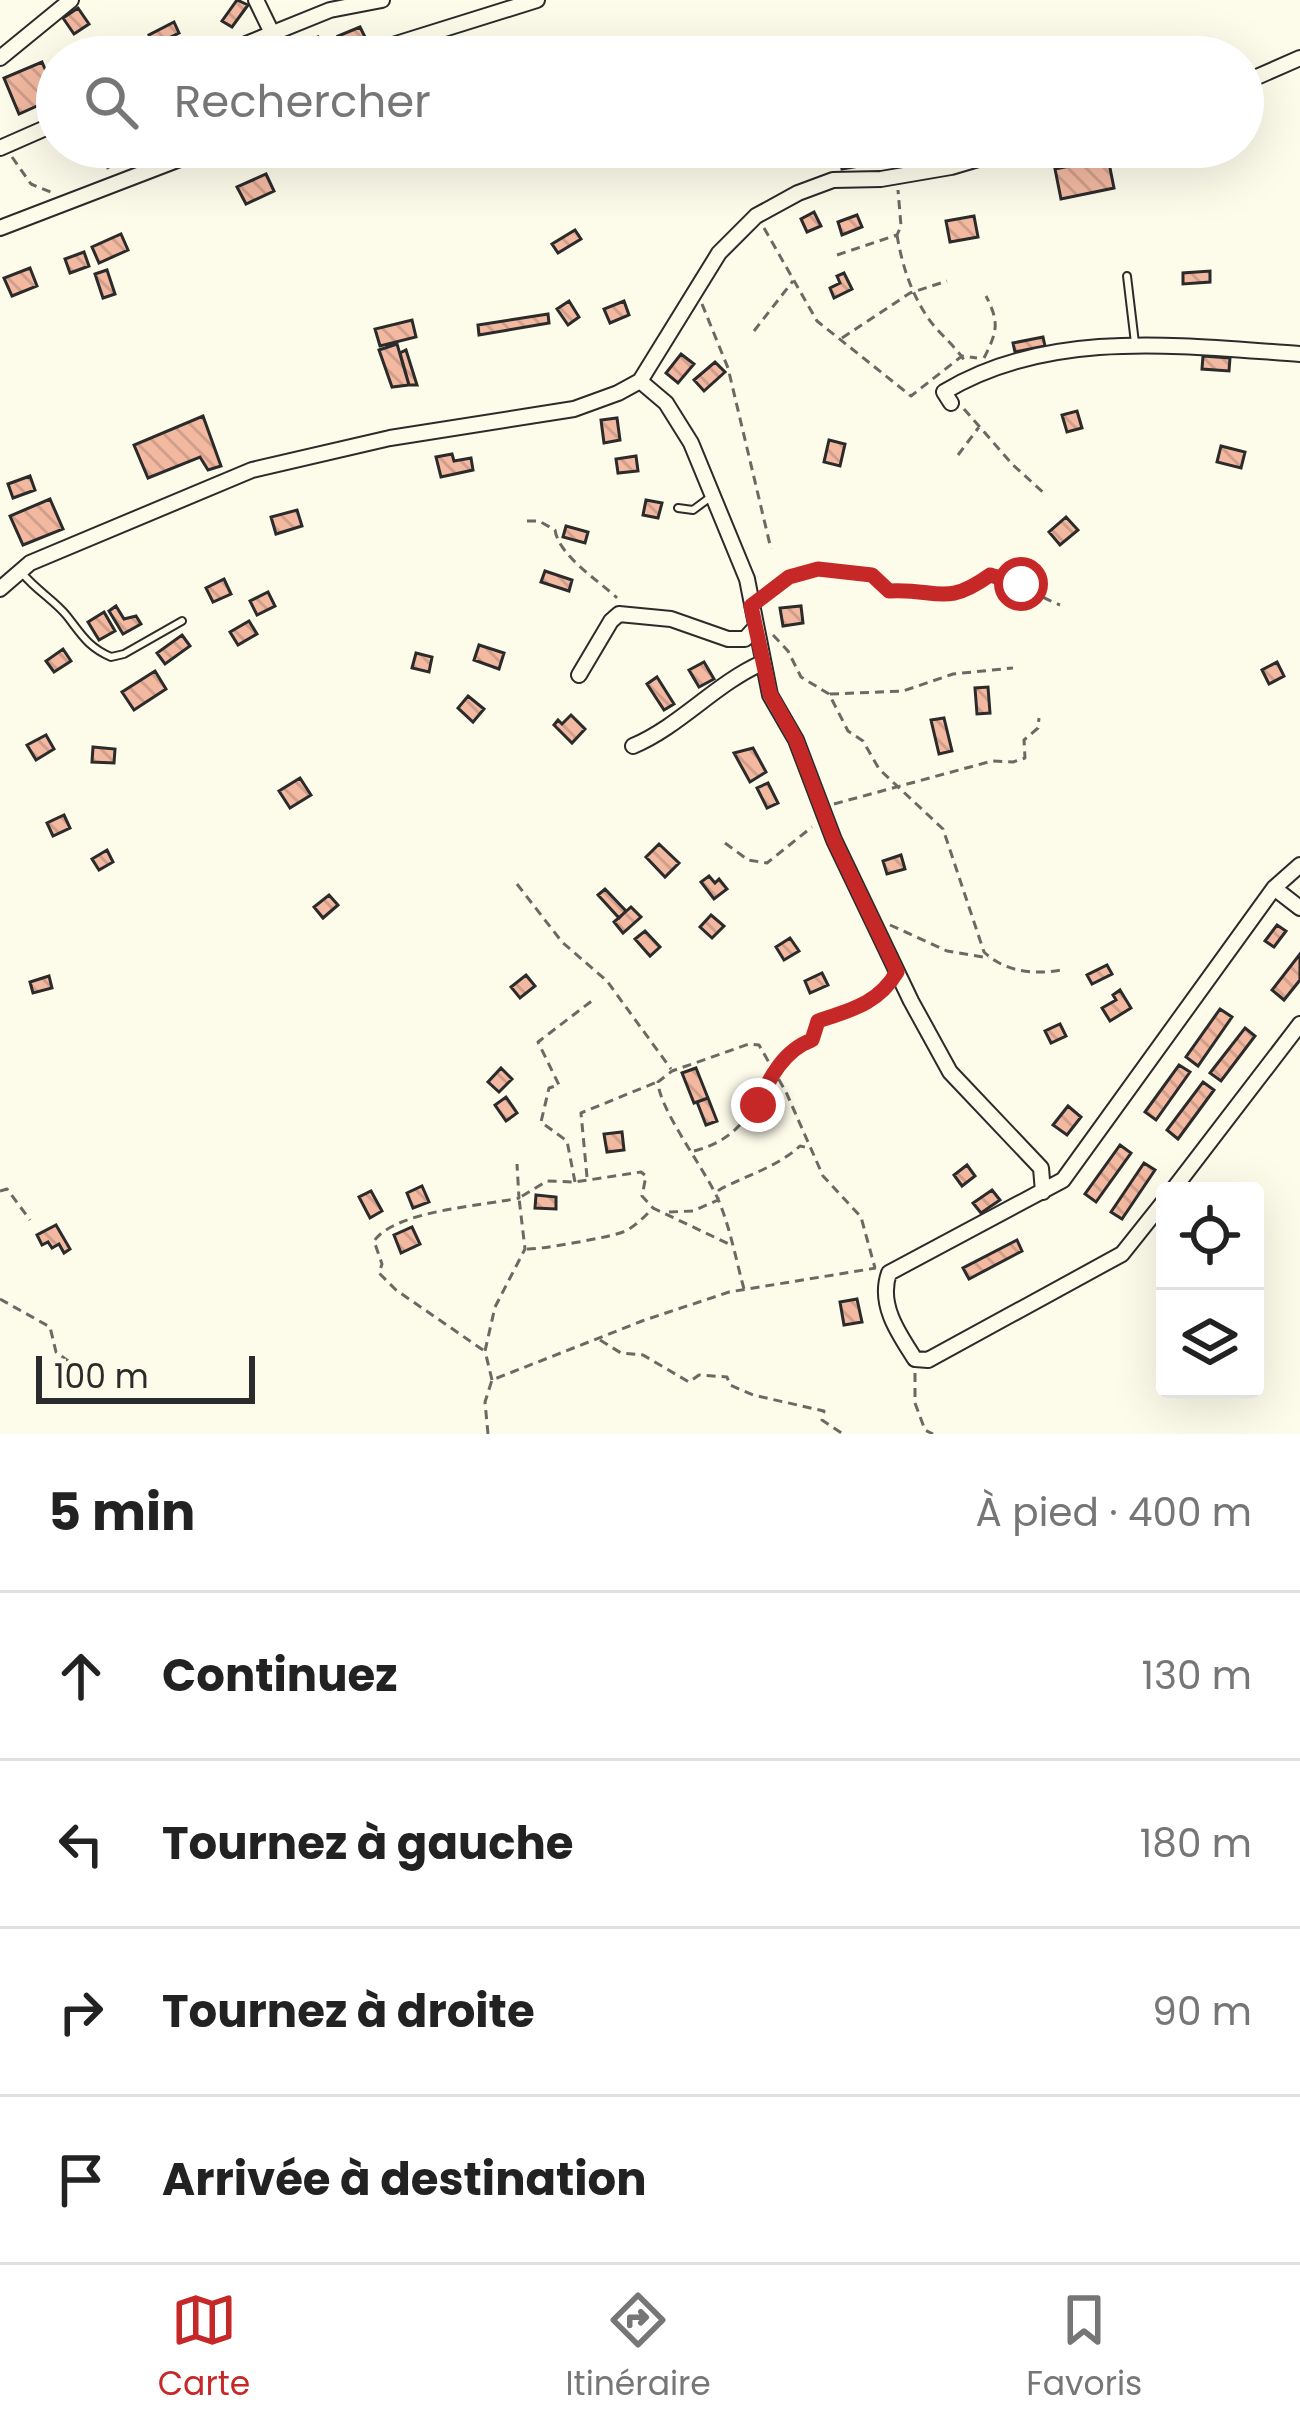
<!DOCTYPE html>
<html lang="fr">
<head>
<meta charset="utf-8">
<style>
	:root { --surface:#fff; --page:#f2f2f2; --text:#222; --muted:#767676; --line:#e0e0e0; --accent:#c62828 }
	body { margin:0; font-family:Poppins,sans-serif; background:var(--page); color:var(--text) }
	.controls { position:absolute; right:36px; bottom:36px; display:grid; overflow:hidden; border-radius:12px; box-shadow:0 12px 48px #0002 }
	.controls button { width:108px; height:108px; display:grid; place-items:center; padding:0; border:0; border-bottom:3px solid var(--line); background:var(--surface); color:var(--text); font:60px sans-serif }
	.scale { position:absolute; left:36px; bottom:30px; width:219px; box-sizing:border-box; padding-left:12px; border:6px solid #2b2b2b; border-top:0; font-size:33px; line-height:42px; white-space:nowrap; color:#2b2b2b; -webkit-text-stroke:9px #fdfbea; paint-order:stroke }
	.stop { position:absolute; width:36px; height:36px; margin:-27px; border:9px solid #c62828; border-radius:50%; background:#fff }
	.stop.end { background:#c62828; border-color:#fff; box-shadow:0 3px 12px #0008 }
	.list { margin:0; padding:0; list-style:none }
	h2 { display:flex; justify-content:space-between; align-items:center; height:156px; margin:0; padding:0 48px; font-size:51px }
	h2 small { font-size:39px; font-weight:400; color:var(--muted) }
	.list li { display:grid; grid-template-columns:78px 1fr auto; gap:36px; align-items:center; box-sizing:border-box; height:168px; padding:0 48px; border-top:3px solid var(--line) }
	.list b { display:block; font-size:45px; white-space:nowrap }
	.list em { font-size:39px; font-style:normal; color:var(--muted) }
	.icon { flex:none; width:66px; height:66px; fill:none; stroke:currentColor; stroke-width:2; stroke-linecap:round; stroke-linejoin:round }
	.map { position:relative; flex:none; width:1300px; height:1434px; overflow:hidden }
	.search { position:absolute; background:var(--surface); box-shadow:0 12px 48px #0002; left:36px; right:36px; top:36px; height:132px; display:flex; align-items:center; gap:30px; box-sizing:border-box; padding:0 42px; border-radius:66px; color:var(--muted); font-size:45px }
	.sheet { height:828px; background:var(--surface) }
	nav { display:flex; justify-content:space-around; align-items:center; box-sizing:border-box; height:168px; border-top:3px solid var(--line); background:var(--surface); font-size:33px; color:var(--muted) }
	nav a { display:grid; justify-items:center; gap:6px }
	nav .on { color:var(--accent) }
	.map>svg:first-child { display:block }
	.building { fill:url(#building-back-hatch); stroke:#2b2b2b; stroke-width:3 }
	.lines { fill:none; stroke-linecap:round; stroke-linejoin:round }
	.service-casing { stroke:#2b2b2b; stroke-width:10 }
	.minor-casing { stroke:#2b2b2b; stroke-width:18 }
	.path { stroke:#6a6964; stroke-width:3; stroke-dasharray:9 6; stroke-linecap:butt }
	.service { stroke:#fdfbea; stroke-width:6 }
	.minor { stroke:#fdfbea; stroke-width:14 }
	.route { stroke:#c62828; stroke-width:15 }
</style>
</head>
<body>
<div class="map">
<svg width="1300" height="1434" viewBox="0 0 1300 1434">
	<defs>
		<pattern id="building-back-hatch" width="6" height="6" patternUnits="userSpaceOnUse" patternTransform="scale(3)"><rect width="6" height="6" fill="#f2b8a0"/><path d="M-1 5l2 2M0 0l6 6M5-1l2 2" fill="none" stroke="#d09e8a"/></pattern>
	</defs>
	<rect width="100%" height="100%" fill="#fdfbea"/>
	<path class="building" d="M237 0 248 5 232 27 222 21Z
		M78 8 89 24 74 34 63 18Z
		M174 22 179 33 154 45 149 35Z
		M360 27 367 41 345 51 338 36Z
		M318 37 326 57H277L276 53Z
		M42 62 57 97 19 114 4 78Z
		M863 153 865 165 842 169 840 157Z
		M1108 158 1114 188 1061 199 1055 169Z
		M266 174 274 191 246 204 237 187Z
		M814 212 821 226 807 232 801 219Z
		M857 215 862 227 842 235 838 222Z
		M974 216 978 237 950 242 946 221Z
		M575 230 581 239 558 253 552 244Z
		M121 234 128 250 99 263 92 247Z
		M84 252 89 266 70 273 65 259Z
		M30 268 37 286 12 296 4 278Z
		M107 270 115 294 103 298 95 274Z
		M1210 271V282L1183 284V273Z
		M844 273 852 289 834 298 830 288 840 283 837 276Z
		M569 301 579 317 568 325 557 309Z
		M624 301 629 315 610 323 604 309Z
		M548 314 549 323 479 335 478 325Z
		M412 320 416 337 380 346 375 329Z
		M1043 337 1045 346 1015 352 1013 343Z
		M397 344 409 385 392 387 379 350Z
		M406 350 417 385H409L400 353Z
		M681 354 694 364 678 383 666 373Z
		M1203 356 1230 358 1229 371 1202 369Z
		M715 362 725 372 704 391 694 380Z
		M1077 411 1082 428 1067 432 1062 415Z
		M203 416 221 466 208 470 200 457 148 478 134 445Z
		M617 418 620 440 604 443 601 420Z
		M829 440 845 444 840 466 824 462Z
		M1221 446 1245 452 1241 468 1217 462Z
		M452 454 454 461 471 458 473 470 441 477 436 457Z
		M636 456 638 471 618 473 616 459Z
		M30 476 35 490 13 498 8 484Z
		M50 499 63 529 23 545 10 516Z
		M646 500 662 503 658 518 643 515Z
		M297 510 302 526 276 534 271 517Z
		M1066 517 1078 530 1060 545 1049 532Z
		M566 526 588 532 585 543 563 537Z
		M545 571 572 580 569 591 541 582Z
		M224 579 231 594 213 602 206 588Z
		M268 592 275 606 257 615 250 601Z
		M116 606 124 619 136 616 141 624 123 634 109 611Z
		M801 606 803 623 783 626 780 608Z
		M104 612 115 631 99 640 88 622Z
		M249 621 257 634 238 645 230 632Z
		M182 635 190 646 165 664 157 653Z
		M479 645 504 653 499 669 474 660Z
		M63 649 71 661 54 672 46 661Z
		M416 653 432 657 429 672 412 668Z
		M704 662 714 679 699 687 689 670Z
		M1277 662 1284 676 1269 684 1262 670Z
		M155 671 166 689 134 710 122 692Z
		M657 677 674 704 664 710 647 684Z
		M988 687 990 713 977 714 975 688Z
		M468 696 484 709 473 722 458 708Z
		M571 715 585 729 572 743 554 725 558 720 562 724Z
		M944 718 952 751 939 754 931 720Z
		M46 735 54 749 36 760 27 745Z
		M93 747 115 749 114 763 92 762Z
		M753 748 766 772 750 782 734 753Z
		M300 778 311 795 290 808 279 791Z
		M768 783 778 803 767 808 757 788Z
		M64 815 70 828 53 836 47 823Z
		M659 844 679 863 665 877 646 857Z
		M107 850 113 862 99 870 92 859Z
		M901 855 905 869 887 874 883 861Z
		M709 876 715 883 719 879 727 889 714 899 701 882Z
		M605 889 626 911 619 918 598 895Z
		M329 895 338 905 323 918 314 907Z
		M631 907 641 917 623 933 614 922Z
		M711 915 724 926 712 938 700 927Z
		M1277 925 1286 931 1274 947 1265 941Z
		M645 931 660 947 650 956 635 939Z
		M790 938 799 951 784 960 776 947Z
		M1300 954V980L1284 1000 1272 990Z
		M1107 965 1112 974 1092 984 1087 975Z
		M822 973 828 985 810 993 805 981Z
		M526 975 535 986 520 998 511 987Z
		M49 976 52 988 33 993 30 982Z
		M1120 990 1131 1008 1110 1021 1102 1008 1116 1000 1113 995Z
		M1220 1009 1232 1017 1198 1066 1186 1057Z
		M1060 1024 1066 1036 1051 1043 1045 1031Z
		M1245 1028 1255 1036 1221 1081 1210 1073Z
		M1179 1065 1190 1072 1156 1120 1145 1112Z
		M501 1068 512 1079 499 1092 488 1082Z
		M696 1068 708 1098 694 1103 682 1073Z
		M1203 1082 1214 1090 1178 1139 1167 1130Z
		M506 1097 517 1113 506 1121 495 1105Z
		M708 1098 717 1121 706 1125 697 1102Z
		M1068 1106 1081 1117 1067 1135 1053 1125Z
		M622 1132 624 1150 607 1152 604 1134Z
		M1120 1145 1131 1153 1096 1202 1085 1194Z
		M1144 1163 1155 1170 1122 1219 1111 1212Z
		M967 1165 975 1176 962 1186 954 1175Z
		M422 1186 429 1202 413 1208 407 1193Z
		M992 1190 1000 1200 981 1213 973 1203Z
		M371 1191 382 1211 370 1218 359 1197Z
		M536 1195 556 1197V1209L535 1208Z
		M56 1225 70 1249 64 1253 59 1244 52 1248 48 1242 42 1245 37 1235Z
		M412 1227 420 1244 401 1253 394 1235Z
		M1017 1240 1022 1251 969 1279 963 1268Z
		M857 1299 862 1322 844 1325 840 1302Z"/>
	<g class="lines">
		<defs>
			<path id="service" d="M1127 276 1135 343
				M678 508 693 510 712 496
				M23 574C36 590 55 601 67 616 82 635 88 647 111 657L124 654 182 621"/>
			<path id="minor" d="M256 0 272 33
				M214 57 330 10 382 0
				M365 57 380 49 537 0
				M0 58 71 0
				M1243 83 1300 58
				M0 148 57 123
				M0 228 211 147
				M640 381 666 403 691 443 747 579 770 695 796 740 834 840 911 1001 950 1072 1041 1168 1043 1192
				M951 403 944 392C1050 328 1182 346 1300 354
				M0 589 30 563 252 470 390 438 574 409 618 393 640 381 719 253 756 216 798 193 833 180 881 179 951 167 1019 147
				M579 675 611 621 619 614 671 619 728 639H745L754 629
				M633 746C680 726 715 684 762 663
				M1274 888 1300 908
				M1172 1191 1300 1024
				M1165 1200 1122 1254 928 1360 915 1359C898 1333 878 1304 889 1273L1063 1180 1274 888 1300 865"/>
		</defs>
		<use href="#service" class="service-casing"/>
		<use href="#minor" class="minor-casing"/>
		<path class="path" d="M99 147 110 173
			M1036 147 1043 160 1125 147
			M12 157 31 184 53 193
			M764 228 817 321 911 396 962 356 977 358
			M897 235C902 265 911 293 928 318 939 334 955 345 966 363
			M837 255 897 235 901 226 898 190
			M702 304 728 368 771 549
			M754 331 793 281
			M842 338 910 293 947 281
			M984 358C997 332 1000 323 986 296
			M964 409 1013 465 1045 494
			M958 455 979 427
			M527 521H539L555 530C559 556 598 580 617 598
			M767 594 789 576 818 569 872 575 889 591C938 588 945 608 990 575 1017 580 1035 595 1060 605
			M773 635 788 651 801 677 829 694 848 731 863 741 879 769 943 829 984 952C1005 972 1034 975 1061 970
			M830 694 903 691 953 674 1013 668
			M834 804 992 761 1013 762 1025 758 1024 740 1038 728 1039 718
			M725 843 748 860 767 863 812 827
			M517 884 562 942 607 981 671 1069
			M890 925 947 951 989 958
			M694 1151C769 1132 754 1063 811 1040L818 1021 868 1004 888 988
			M587 1177 581 1113 657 1082
			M575 1182 567 1141 541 1122 549 1088 559 1085 538 1042 593 1000
			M0 1191 7 1189 30 1220
			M669 1212 693 1211 718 1200 719 1190C746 1175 776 1168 800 1146L809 1148
			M527 1249C538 1250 611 1237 623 1232 635 1227 644 1217 653 1208L731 1245
			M744 1289C736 1260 730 1227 718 1199 704 1168 659 1109 658 1082L672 1071 749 1044 759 1045 786 1092 823 1176 861 1217 875 1268
			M0 1299 50 1327 56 1352 93 1379
			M600 1340 621 1353 643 1355 689 1382 699 1375 727 1377 730 1385 753 1395 824 1411 822 1420 843 1434
			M483 1350 396 1290 379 1273 382 1264 374 1241C396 1210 483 1206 519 1198L517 1164
			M915 1373V1403L925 1430 933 1434
			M492 1380 485 1351 495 1307 525 1249 519 1198 547 1181 575 1182 641 1172 646 1176 642 1196 653 1208
			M488 1434 485 1402 492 1380 642 1321 729 1292 876 1268"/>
		<use href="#service" class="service"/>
		<use href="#minor" class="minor"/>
	</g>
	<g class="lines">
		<path class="route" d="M758 1105C769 1078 784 1050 812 1040L818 1021C851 1010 878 1004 897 972L834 840 796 740 770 694 751 606 789 577 818 569 872 575 889 591C938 588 944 608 990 575L1021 584"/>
	</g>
</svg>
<div class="controls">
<button><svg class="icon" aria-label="locate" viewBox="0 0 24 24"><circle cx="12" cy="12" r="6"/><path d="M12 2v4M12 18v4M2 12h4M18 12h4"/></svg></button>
<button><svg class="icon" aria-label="layers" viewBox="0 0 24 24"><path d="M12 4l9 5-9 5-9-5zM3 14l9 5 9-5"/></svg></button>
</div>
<div class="scale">100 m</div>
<div class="stop" style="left:1021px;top:584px"></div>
<div class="stop end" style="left:758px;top:1105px"></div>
<div class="search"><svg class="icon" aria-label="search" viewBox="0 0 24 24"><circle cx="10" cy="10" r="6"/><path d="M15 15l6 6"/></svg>Rechercher</div>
</div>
<section class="sheet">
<h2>5 min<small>À pied · 400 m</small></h2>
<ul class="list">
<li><svg class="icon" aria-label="ahead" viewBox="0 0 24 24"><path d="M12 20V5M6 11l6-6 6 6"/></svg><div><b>Continuez</b></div><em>130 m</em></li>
<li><svg class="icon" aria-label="left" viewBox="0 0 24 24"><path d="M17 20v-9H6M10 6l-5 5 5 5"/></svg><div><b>Tournez à gauche</b></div><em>180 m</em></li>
<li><svg class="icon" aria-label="right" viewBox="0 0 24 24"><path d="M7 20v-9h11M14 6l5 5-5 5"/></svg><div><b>Tournez à droite</b></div><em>90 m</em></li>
<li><svg class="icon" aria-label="arrive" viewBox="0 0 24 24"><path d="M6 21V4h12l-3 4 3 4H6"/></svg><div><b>Arrivée à destination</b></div></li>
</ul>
</section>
<nav>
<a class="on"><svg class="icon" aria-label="map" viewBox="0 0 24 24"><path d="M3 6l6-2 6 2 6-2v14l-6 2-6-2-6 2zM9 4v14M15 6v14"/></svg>Carte</a>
<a><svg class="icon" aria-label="directions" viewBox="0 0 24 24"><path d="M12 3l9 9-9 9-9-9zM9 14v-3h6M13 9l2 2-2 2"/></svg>Itinéraire</a>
<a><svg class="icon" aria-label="saved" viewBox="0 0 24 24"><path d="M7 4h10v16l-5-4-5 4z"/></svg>Favoris</a>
</nav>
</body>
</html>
